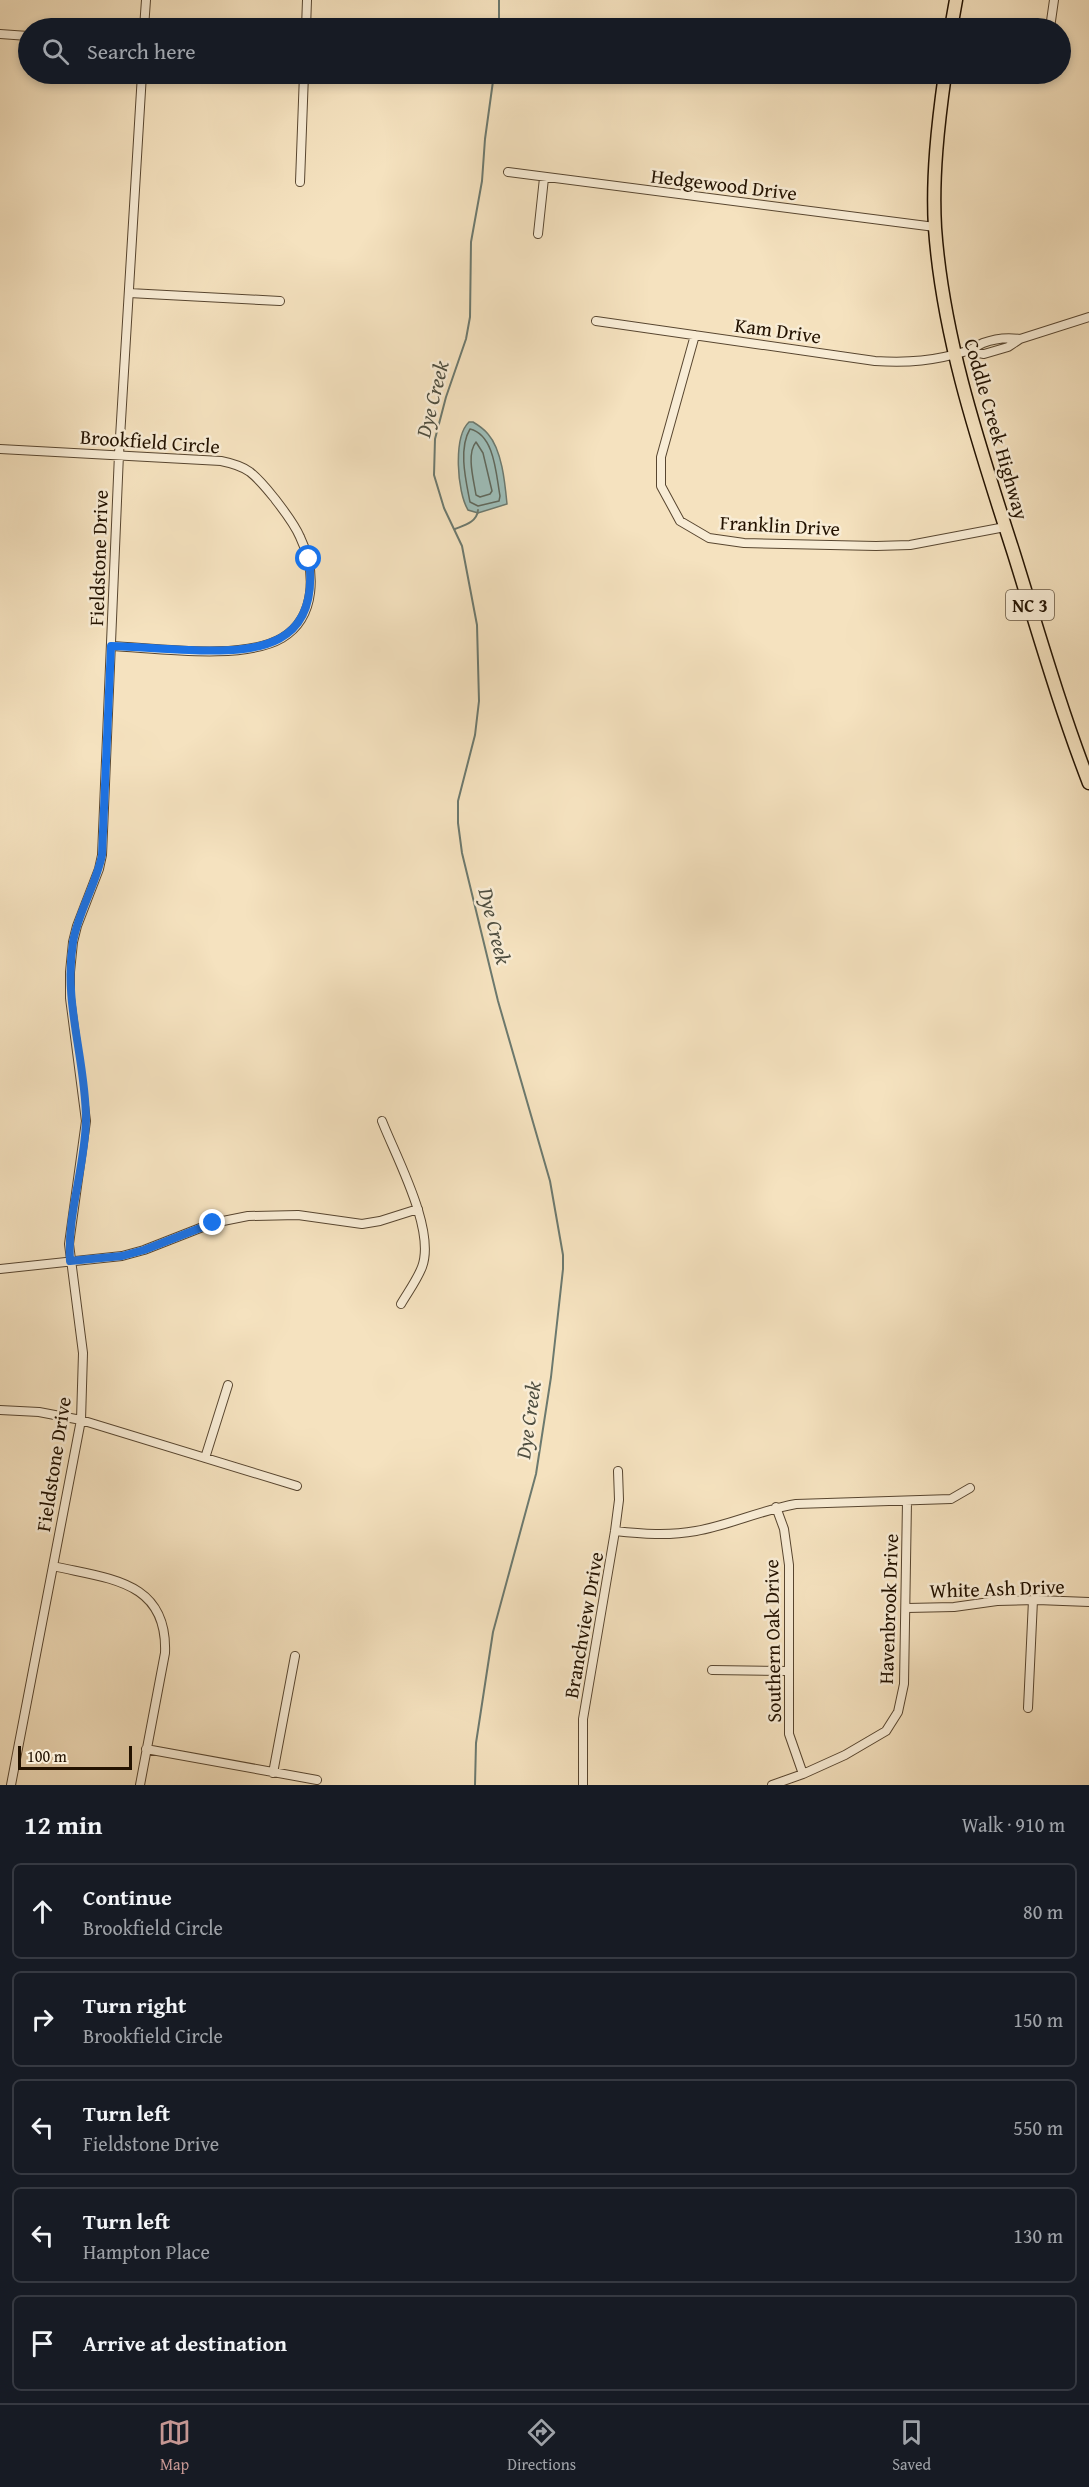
<!DOCTYPE html>
<html lang="en">
<head>
<meta charset="utf-8">
<style>
	:root { --surface:#171b24; --page:#20242c; --text:#f1f3f6; --muted:#9ea1a6; --line:#363941; --accent:#c59692 }
	body { margin:0; font-family:"Gentium Book Plus",serif; background:var(--page); color:var(--text) }
	.scale { position:absolute; left:18px; bottom:15px; width:114px; box-sizing:border-box; padding-left:6px; border:3px solid #231200; border-top:0; font-size:16px; line-height:21px; white-space:nowrap; color:#231200; -webkit-text-stroke:4px #f8ecd5; paint-order:stroke }
	.stop { position:absolute; width:18px; height:18px; margin:-14px; border:4px solid #1a73e8; border-radius:50%; background:#fff }
	.stop.end { background:#1a73e8; border-color:#fff; box-shadow:0 2px 6px #0008 }
	.list { margin:0; padding:0; list-style:none }
	h2 { display:flex; justify-content:space-between; align-items:center; height:78px; margin:0; padding:0 24px; font-size:26px }
	h2 small { font-size:20px; font-weight:400; color:var(--muted) }
	.list li { display:grid; grid-template-columns:39px 1fr auto; gap:18px; align-items:center; box-sizing:border-box; height:96px; margin:0 12px 12px; padding:0 12px; border:2px solid var(--line); border-radius:9px }
	.list b { display:block; font-size:22px; white-space:nowrap }
	.list p { margin:0; font-size:20px; white-space:nowrap; color:var(--muted) }
	.list em { font-size:20px; font-style:normal; color:var(--muted) }
	.icon { flex:none; width:33px; height:33px; fill:none; stroke:currentColor; stroke-width:2; stroke-linecap:round; stroke-linejoin:round }
	.map { position:relative; flex:none; width:1089px; height:1785px; overflow:hidden }
	.search { position:absolute; background:var(--surface); box-shadow:0 3px 9px #0003; left:18px; right:18px; top:18px; height:66px; display:flex; align-items:center; gap:15px; box-sizing:border-box; padding:0 21px; border-radius:33px; color:var(--muted); font-size:22px }
	.sheet { height:618px; background:var(--surface) }
	nav { display:flex; justify-content:space-around; align-items:center; box-sizing:border-box; height:84px; border-top:2px solid var(--line); background:var(--surface); font-size:16px; color:var(--muted) }
	nav a { display:grid; justify-items:center; gap:3px }
	nav .on { color:var(--accent) }
	.map>svg:first-child { display:block }
	.water { fill:#9dbdb8; stroke:#6c796e; stroke-width:1.5 }
	.lines { fill:none; stroke-linecap:round; stroke-linejoin:round }
	.shore { stroke:#60685c; stroke-width:1.5 }
	.stream { stroke:#6c796e; stroke-width:2 }
	.minor-casing { stroke:#584630; stroke-width:10 }
	.primary-casing { stroke:#231200; stroke-width:15 }
	.minor { stroke:#f8ecd5; stroke-width:8 }
	.primary { stroke:#f5e2bf; stroke-width:12 }
	.route { stroke:#1a73e8; stroke-width:8 }
	.labels { text-anchor:middle; dominant-baseline:central; stroke-width:5; stroke-linejoin:round; paint-order:stroke }
	.shield { fill:#f8ecd5; stroke:#635340; stroke-width:1.5 }
	.shield-label { font-size:18px; font-weight:bold; fill:#231200 }
	.street-label { font-size:20px; fill:#231200; stroke:#f8ecd5 }
	.water-label { font-size:21px; font-style:italic; fill:#4e4e40; stroke:#f8ecd5 }
</style>
</head>
<body>
<div class="map">
<svg width="1089" height="1785" viewBox="0 0 1089 1785">
	<rect width="100%" height="100%" fill="#f5e2bf"/>
	<filter id="stains"><feTurbulence type="fractalNoise" baseFrequency=".00333" numOctaves="4"/><feColorMatrix values="0 0 0 0 .2 0 0 0 0 .09 0 0 0 0 .02 0 0 0 .5 -.17"/></filter>
	<radialGradient id="worn" r=".72"><stop offset=".6" stop-color="#630" stop-opacity="0"/><stop offset="1" stop-color="#630" stop-opacity=".3"/></radialGradient>
	<path class="water" d="M469 422H473C478 425 484 429 488 434 502 450 505 483 507 504L478 513 468 510C457 492 453 437 469 422Z"/>
	<g class="lines">
		<path class="shore" d="M470 429C495 435 496 475 500 496L499 501 478 506 470 502C466 481 458 449 470 429Z
			M476 442 483 453 492 491 490 494 480 497 476 495C474 481 466 454 476 442Z"/>
		<path class="stream" d="M499 0V28
			M455 529C465 525 477 522 478 510
			M475 1785 476 1743 493 1632 536 1474 551 1377 563 1269V1255L550 1181 498 1001 462 853 458 823V801L475 735 479 701 477 625 462 546 444 508 434 475 435 439 446 397 466 339 470 317 471 242 482 181 485 139 494 74"/>
		<defs>
			<path id="minor" d="M144 28 146 0
				M306 28 307 0
				M1050 28 1054 0
				M0 34 28 36
				M508 172 935 227
				M300 182 304 74
				M538 234 544 178
				M129 293 280 301
				M596 321 875 361C909 363 934 361 967 351 973 349 978 345 983 343 996 338 1007 337 1020 339
				M695 335 661 457V486L680 521 709 538 744 543 876 546 910 545 1005 527
				M969 351 984 354 1008 347 1020 339 1089 317
				M0 449 221 461C231 463 242 466 250 472 260 480 267 489 275 499 284 511 294 523 300 537 316 570 317 617 282 638 243 661 156 648 111 646
				M382 1121C396 1157 436 1230 422 1267 417 1280 408 1292 401 1304
				M0 1269 122 1256 144 1250 213 1223 248 1216 298 1215 362 1224 380 1221 418 1209
				M0 1410 39 1412 81 1420 297 1486
				M205 1458 228 1385
				M776 1507 784 1529 789 1565V1734L803 1774
				M615 1531C642 1534 669 1536 696 1531 730 1525 761 1510 796 1504L951 1499 970 1488
				M53 1566C108 1579 168 1580 165 1653L140 1785
				M907 1608 954 1607 997 1601 1037 1600 1089 1602
				M712 1670 788 1671
				M1028 1708 1033 1600
				M146 1749 317 1780
				M273 1773 295 1656
				M11 1785 81 1420 83 1353 69 1244 86 1121 70 998V972L73 942 77 926 99 869 102 855 119 454 142 74
				M583 1785V1719L615 1531 619 1500 618 1471
				M772 1785 803 1774 845 1755 886 1731 898 1712 904 1684 907 1501"/>
			<path id="primary" d="M951 28 956 0
				M945 74C938 124 932 177 935 228 943 340 980 448 1014 554 1038 631 1060 708 1089 783"/>
		</defs>
		<use href="#minor" class="minor-casing"/>
		<use href="#primary" class="primary-casing"/>
		<use href="#minor" class="minor"/>
		<use href="#primary" class="primary"/>
	</g>
	<g class="lines">
		<path class="route" d="M213 1223 144 1250 122 1256 70 1261C67 1213 85 1168 86 1120 86 1060 63 1003 73 942 78 912 96 885 102 855L111 646C137 647 163 649 189 650 259 653 320 647 309 559"/>
	</g>
	<g class="labels">
		<rect class="shield" x="1006" y="590" width="48" height="30" rx="4.5"/>
		<g class="shield-label">
			<text x="1030" y="605">NC 3</text>
		</g>
		<g class="street-label">
			<text transform="translate(724 184) rotate(7)">Hedgewood Drive</text>
			<text transform="translate(778 330) rotate(8)">Kam Drive</text>
			<text transform="translate(997 429) rotate(74)">Coddle Creek Highway</text>
			<text transform="translate(150 441) rotate(4)">Brookfield Circle</text>
			<text transform="translate(780 525) rotate(3)">Franklin Drive</text>
			<text transform="translate(98 558) rotate(-88)">Fieldstone Drive</text>
			<text transform="translate(53 1464) rotate(-81)">Fieldstone Drive</text>
			<text transform="translate(997 1588) rotate(-2)">White Ash Drive</text>
			<text transform="translate(888 1609) rotate(-88)">Havenbrook Drive</text>
			<text transform="translate(583 1625) rotate(-80)">Branchview Drive</text>
			<text transform="translate(772 1641) rotate(-91)">Southern Oak Drive</text>
		</g>
		<g class="water-label">
			<text transform="translate(432 399) rotate(-76)">Dye Creek</text>
			<text transform="translate(495 926) rotate(76)">Dye Creek</text>
			<text transform="translate(528 1420) rotate(-82)">Dye Creek</text>
		</g>
	</g>
	<rect width="100%" height="100%" filter="url(#stains)"/>
	<rect width="100%" height="100%" fill="url(#worn)"/>
</svg>
<div class="scale">100 m</div>
<div class="stop" style="left:309px;top:559px"></div>
<div class="stop end" style="left:213px;top:1223px"></div>
<div class="search"><svg class="icon" aria-label="search" viewBox="0 0 24 24"><circle cx="10" cy="10" r="6"/><path d="M15 15l6 6"/></svg>Search here</div>
</div>
<section class="sheet">
<h2>12 min<small>Walk · 910 m</small></h2>
<ul class="list">
<li><svg class="icon" aria-label="ahead" viewBox="0 0 24 24"><path d="M12 20V5M6 11l6-6 6 6"/></svg><div><b>Continue</b><p>Brookfield Circle</p></div><em>80 m</em></li>
<li><svg class="icon" aria-label="right" viewBox="0 0 24 24"><path d="M7 20v-9h11M14 6l5 5-5 5"/></svg><div><b>Turn right</b><p>Brookfield Circle</p></div><em>150 m</em></li>
<li><svg class="icon" aria-label="left" viewBox="0 0 24 24"><path d="M17 20v-9H6M10 6l-5 5 5 5"/></svg><div><b>Turn left</b><p>Fieldstone Drive</p></div><em>550 m</em></li>
<li><svg class="icon" aria-label="left" viewBox="0 0 24 24"><path d="M17 20v-9H6M10 6l-5 5 5 5"/></svg><div><b>Turn left</b><p>Hampton Place</p></div><em>130 m</em></li>
<li><svg class="icon" aria-label="arrive" viewBox="0 0 24 24"><path d="M6 21V4h12l-3 4 3 4H6"/></svg><div><b>Arrive at destination</b></div></li>
</ul>
</section>
<nav>
<a class="on"><svg class="icon" aria-label="map" viewBox="0 0 24 24"><path d="M3 6l6-2 6 2 6-2v14l-6 2-6-2-6 2zM9 4v14M15 6v14"/></svg>Map</a>
<a><svg class="icon" aria-label="directions" viewBox="0 0 24 24"><path d="M12 3l9 9-9 9-9-9zM9 14v-3h6M13 9l2 2-2 2"/></svg>Directions</a>
<a><svg class="icon" aria-label="saved" viewBox="0 0 24 24"><path d="M7 4h10v16l-5-4-5 4z"/></svg>Saved</a>
</nav>
</body>
</html>
